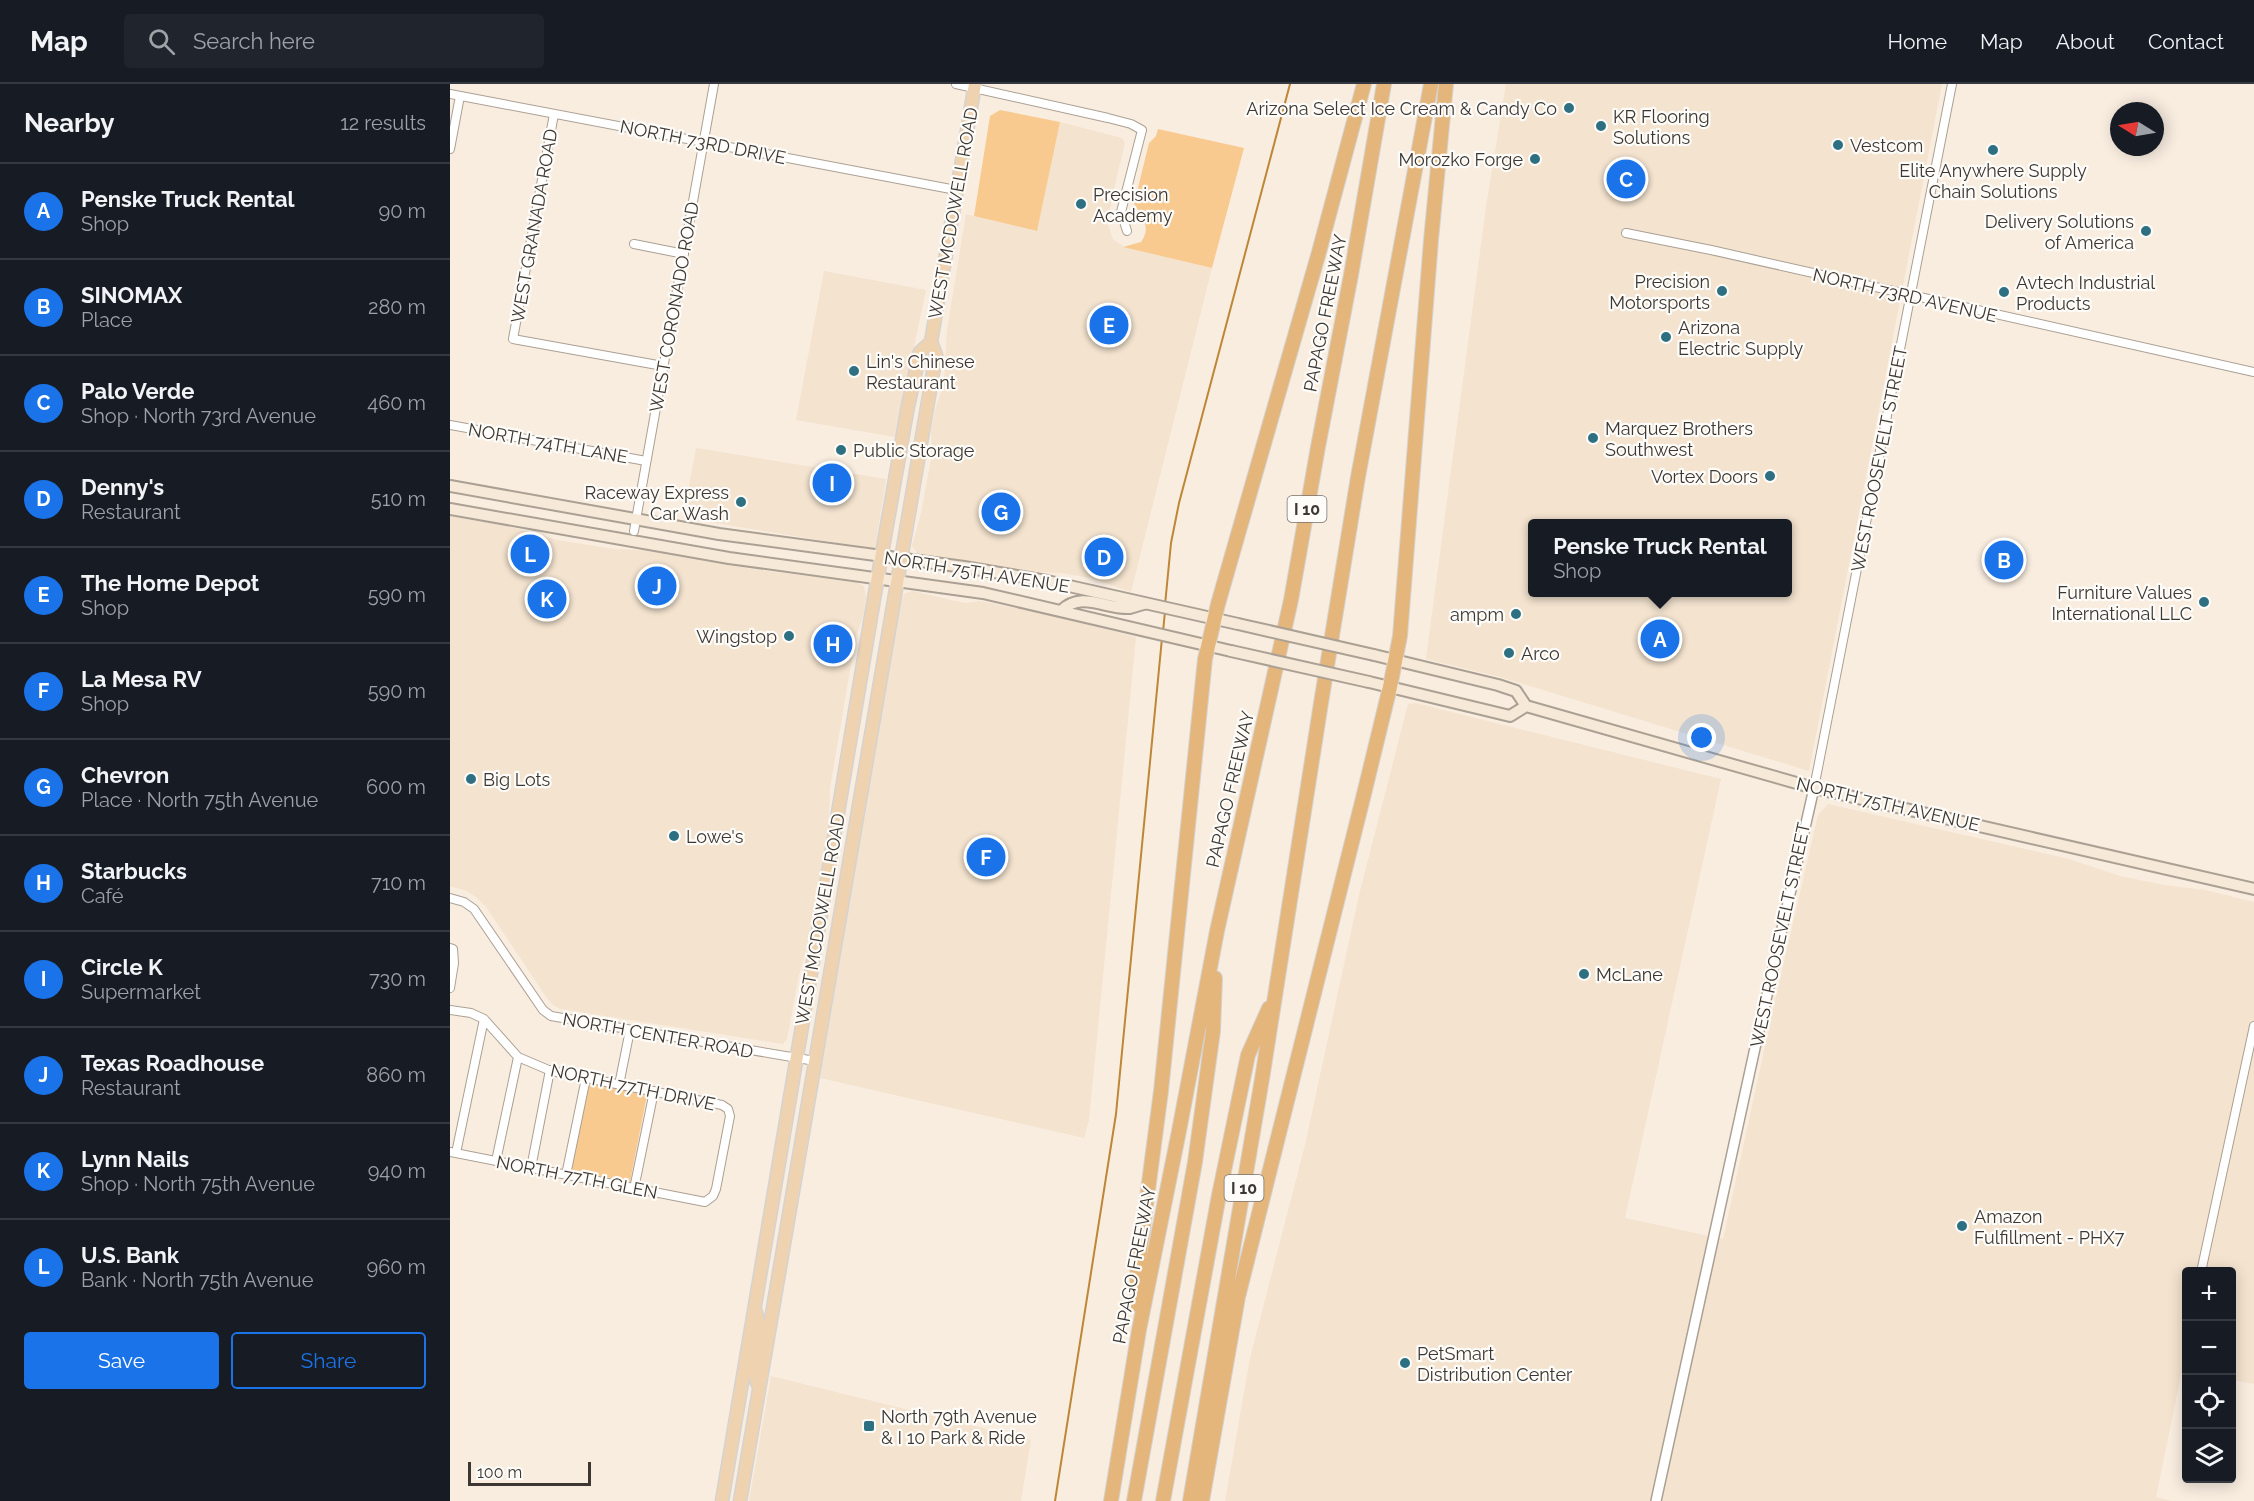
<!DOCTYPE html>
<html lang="en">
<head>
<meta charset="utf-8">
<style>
	:root { --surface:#171b24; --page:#20242c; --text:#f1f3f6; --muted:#9ea1a6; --line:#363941; --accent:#1a73e8 }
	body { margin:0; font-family:Raleway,sans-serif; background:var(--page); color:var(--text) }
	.controls { position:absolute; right:18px; bottom:18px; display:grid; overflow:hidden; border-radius:6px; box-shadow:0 3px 15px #0003 }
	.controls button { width:54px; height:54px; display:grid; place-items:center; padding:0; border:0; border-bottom:2px solid var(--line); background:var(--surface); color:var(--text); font:30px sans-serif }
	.compass { position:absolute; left:1660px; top:18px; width:54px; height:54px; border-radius:50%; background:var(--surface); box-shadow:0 3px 15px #0003; rotate:281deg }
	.scale { position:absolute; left:18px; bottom:15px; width:123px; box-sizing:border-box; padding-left:6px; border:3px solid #3c3732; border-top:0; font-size:16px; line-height:21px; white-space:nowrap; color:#3c3732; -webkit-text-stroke:4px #fefcf9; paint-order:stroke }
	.you { position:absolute; left:1252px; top:654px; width:21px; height:21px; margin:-15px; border:4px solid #fff; border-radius:50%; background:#1a73e8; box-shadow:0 0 0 9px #1a73e833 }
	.badge { display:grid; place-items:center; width:39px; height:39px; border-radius:50%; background:var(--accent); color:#fff; font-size:20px; font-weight:700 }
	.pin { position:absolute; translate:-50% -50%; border:3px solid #fff; box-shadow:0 2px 6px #0006 }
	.popup { position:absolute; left:1078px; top:435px; width:264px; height:78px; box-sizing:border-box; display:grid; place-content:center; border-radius:6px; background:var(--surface); filter:drop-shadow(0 2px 4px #0005); font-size:20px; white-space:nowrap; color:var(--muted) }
	.popup b { font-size:22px; color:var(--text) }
	.popup::after { content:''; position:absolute; left:50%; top:100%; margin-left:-12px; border:12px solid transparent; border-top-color:var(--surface) }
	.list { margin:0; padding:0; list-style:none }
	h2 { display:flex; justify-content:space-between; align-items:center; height:78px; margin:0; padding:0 24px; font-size:26px }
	h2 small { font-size:20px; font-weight:400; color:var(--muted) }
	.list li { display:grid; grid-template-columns:39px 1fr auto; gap:18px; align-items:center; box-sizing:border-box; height:96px; padding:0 24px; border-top:2px solid var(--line) }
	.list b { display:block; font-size:22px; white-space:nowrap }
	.list p { margin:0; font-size:20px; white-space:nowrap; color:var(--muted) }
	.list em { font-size:20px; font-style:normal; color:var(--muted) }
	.actions { display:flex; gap:12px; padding:18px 24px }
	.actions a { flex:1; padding:14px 0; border:2px solid var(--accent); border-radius:6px; text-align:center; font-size:21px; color:var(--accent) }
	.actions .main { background:var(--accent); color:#fff }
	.icon { flex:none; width:33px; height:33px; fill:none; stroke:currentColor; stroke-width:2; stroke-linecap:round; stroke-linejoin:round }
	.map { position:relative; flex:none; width:1804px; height:1417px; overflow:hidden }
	header { display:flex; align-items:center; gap:36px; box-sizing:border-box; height:84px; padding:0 30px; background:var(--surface); border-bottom:2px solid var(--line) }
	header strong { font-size:28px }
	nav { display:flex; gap:33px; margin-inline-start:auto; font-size:21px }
	.search { width:420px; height:54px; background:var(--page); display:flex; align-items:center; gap:15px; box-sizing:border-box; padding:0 21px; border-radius:6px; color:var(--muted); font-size:22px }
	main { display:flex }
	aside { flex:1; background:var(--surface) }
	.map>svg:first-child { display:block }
	.built { fill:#f3e3cf; fill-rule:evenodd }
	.green { fill:#f9ca90 }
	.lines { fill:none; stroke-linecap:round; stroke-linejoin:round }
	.stream { stroke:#be8637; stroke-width:2 }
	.minor-casing { stroke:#aba094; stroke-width:10 }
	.tertiary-casing { stroke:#aba094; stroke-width:12 }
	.secondary-casing { stroke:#aba094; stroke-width:14 }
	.primary-casing { stroke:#d4d3d2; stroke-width:15 }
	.motorway-casing { stroke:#d4d3d2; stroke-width:16 }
	.minor { stroke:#fff; stroke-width:8 }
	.tertiary { stroke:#fff; stroke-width:9 }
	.secondary { stroke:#f7e9d8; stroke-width:10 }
	.primary { stroke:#efd3b0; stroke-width:12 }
	.motorway { stroke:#e5b67c; stroke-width:14 }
	.secondary-bridge-casing { stroke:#aba094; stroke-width:14; stroke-linecap:butt }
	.secondary-bridge { stroke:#f7e9d8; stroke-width:10 }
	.poi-dot { fill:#2e7082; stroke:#fefcf9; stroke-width:2 }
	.labels { text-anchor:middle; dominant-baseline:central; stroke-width:4.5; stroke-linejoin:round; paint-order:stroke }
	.shield { fill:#fefcf9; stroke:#76726e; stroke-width:1.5 }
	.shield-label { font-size:16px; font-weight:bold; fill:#3c3732 }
	.poi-label { font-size:18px; fill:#3c3732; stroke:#fefcf9; text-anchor:start }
	.street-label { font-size:18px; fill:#3c3732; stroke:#fefcf9 }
</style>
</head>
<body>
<header>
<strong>Map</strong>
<div class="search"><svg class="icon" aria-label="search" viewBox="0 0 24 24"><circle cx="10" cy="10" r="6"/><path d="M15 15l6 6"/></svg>Search here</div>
<nav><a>Home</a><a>Map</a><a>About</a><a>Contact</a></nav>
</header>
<main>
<aside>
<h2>Nearby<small>12 results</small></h2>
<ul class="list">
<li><span class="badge">A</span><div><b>Penske Truck Rental</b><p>Shop</p></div><em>90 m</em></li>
<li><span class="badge">B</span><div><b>SINOMAX</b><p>Place</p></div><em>280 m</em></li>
<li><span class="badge">C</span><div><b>Palo Verde</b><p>Shop · North 73rd Avenue</p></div><em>460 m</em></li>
<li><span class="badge">D</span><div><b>Denny's</b><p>Restaurant</p></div><em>510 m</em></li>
<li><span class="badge">E</span><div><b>The Home Depot</b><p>Shop</p></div><em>590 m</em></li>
<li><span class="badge">F</span><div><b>La Mesa RV</b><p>Shop</p></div><em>590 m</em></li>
<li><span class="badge">G</span><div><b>Chevron</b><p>Place · North 75th Avenue</p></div><em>600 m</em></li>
<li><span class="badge">H</span><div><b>Starbucks</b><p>Café</p></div><em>710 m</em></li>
<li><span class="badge">I</span><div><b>Circle K</b><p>Supermarket</p></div><em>730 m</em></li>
<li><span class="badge">J</span><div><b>Texas Roadhouse</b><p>Restaurant</p></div><em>860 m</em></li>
<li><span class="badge">K</span><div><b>Lynn Nails</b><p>Shop · North 75th Avenue</p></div><em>940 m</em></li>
<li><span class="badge">L</span><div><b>U.S. Bank</b><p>Bank · North 75th Avenue</p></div><em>960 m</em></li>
</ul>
<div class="actions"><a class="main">Save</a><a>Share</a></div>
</aside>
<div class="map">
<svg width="1804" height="1417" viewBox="0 0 1804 1417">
	<rect width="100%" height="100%" fill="#f9ede0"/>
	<path class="built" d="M1056 0H1492L1359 687 1050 593 976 575 1036 123ZM1082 440H1338V508H1082Z
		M610 38 672 54 675 59 662 113 658 140 663 155 674 163 762 184 681 508 641 494 611 489 584 488 472 471 468 470 462 462 471 429 482 370 481 347 485 326 494 299 497 246 516 130 586 147Z
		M374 187 476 206 445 353 346 336Z
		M246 364 436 395 425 465 233 434Z
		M0 432 65 444 107 456 164 465 196 466 302 485 405 498 414 502 416 513 413 533 405 556 380 704 379 734 359 856 349 891 337 955 333 960 110 925 103 921 97 914 36 823 27 814 17 807 0 802Z
		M462 507 515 519 530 517 596 530 686 553 639 1036 634 1054 370 994 451 516 454 510Z
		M966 619 1271 695 1175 1134 1273 1155 1322 930 1368 731 1378 720 1619 775 1670 792 1714 801 1755 806 1804 818V1300L1782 1296V1188H1736V1286H1732L1706 1413 1722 1417H775L800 1274 855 1061 909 811 958 620Z
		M321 1292 581 1356 571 1417H299Z"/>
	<path class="green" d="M550 26 610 38 587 147 524 132 540 32Z
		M708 45 794 64 762 184 673 163 691 158C702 143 692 132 684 120L699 59 706 52Z
		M139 999 197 1011 180 1098 121 1086Z"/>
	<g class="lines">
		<path class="stream" d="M715 521 721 459 729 419 840 0
			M713 548 715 527
			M605 1417 666 1030 712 554"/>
		<defs>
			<path id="minor" d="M506 0 658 34 681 40 692 46 671 128 677 147
				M0 10 506 106
				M104 30 63 255 213 282
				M0 65 10 12
				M1176 149 1261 166 1804 288
				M184 160 234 170
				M0 341 196 377
				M184 447 264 0
				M1364 704 1502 0
				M0 814 14 818 24 825 93 926 101 932 365 977
				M0 864 3 865 4 879 0 904
				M0 926 21 929 34 935 68 973 101 987 272 1021 278 1025 280 1032 266 1105 263 1112 255 1118 0 1068
				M169 1001 180 946
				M6 1069 34 935
				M46 1077 68 973
				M81 1084 100 986
				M116 1091 136 994
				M184 1105 204 1007
				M1751 1188 1804 942"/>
			<path id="tertiary" d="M1206 1417 1305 964 1364 704"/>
			<path id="secondary" d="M0 402 269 450 514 483 597 497 788 540
				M0 425 279 474 533 509 781 567
				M611 527C632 506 656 526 680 524 684 523 689 521 694 520
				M924 571 1048 601 1066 607 1076 622 1364 704 1804 805
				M919 598 1060 632 1076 622"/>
			<path id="primary" d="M306 1228 310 1244 304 1288 307 1299
				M272 1417 425 509 458 322 470 268 481 258
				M290 1417 486 271 481 258 525 0"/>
			<path id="motorway" d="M688 1221 687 1190 711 1007 755 575 768 520 869 168 914 0
				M661 1417 689 1246 729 1047 767 847 841 516 868 363 901 191 934 0
				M684 1417 745 1078 763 947 765 894
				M713 1417 769 1111 798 971 819 924
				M740 1417 812 995 871 619 908 393 981 0
				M752 1417 788 1213 913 714 940 603 950 552 981 156 996 0"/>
		</defs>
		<use href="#minor" class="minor-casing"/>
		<use href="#tertiary" class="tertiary-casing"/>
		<use href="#secondary" class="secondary-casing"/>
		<use href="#primary" class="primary-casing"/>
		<use href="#motorway" class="motorway-casing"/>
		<use href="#minor" class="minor"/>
		<use href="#tertiary" class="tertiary"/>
		<use href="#secondary" class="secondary"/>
		<use href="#primary" class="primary"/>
		<use href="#motorway" class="motorway"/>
		<defs>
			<path id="secondary-bridge" d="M788 540 924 571
				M781 567 919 598"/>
		</defs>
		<use href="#secondary-bridge" class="secondary-bridge-casing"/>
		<use href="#secondary-bridge" class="secondary-bridge"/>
	</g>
	<g class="poi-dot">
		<circle cx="1119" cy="24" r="6"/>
		<circle cx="1151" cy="42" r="6"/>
		<circle cx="1388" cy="61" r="6"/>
		<circle cx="1543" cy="66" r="6"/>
		<circle cx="1085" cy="75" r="6"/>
		<circle cx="631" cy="120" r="6"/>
		<circle cx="1696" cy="147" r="6"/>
		<circle cx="1272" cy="207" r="6"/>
		<circle cx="1554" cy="208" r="6"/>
		<circle cx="1216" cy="253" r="6"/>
		<circle cx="404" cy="287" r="6"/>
		<circle cx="1143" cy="354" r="6"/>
		<circle cx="391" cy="366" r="6"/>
		<circle cx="1320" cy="392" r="6"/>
		<circle cx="291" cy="418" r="6"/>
		<circle cx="1754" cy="518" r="6"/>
		<circle cx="1066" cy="530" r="6"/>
		<circle cx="339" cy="552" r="6"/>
		<circle cx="1059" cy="569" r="6"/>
		<circle cx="21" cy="695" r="6"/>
		<circle cx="224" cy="752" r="6"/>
		<circle cx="1134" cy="890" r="6"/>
		<circle cx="1512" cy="1142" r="6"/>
		<circle cx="955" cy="1279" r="6"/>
		<rect x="413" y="1336" width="12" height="12" rx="3"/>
	</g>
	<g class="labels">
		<g class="shield">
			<rect x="837.5" y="412" width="39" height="26" rx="4.5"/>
			<rect x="774.5" y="1091" width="39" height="26" rx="4.5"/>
		</g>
		<g class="shield-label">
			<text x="857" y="425">I 10</text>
			<text x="794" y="1104">I 10</text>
		</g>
		<g class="poi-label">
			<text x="1107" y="24" text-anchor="end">Arizona Select Ice Cream &amp; Candy Co</text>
			<text x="1163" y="32">KR Flooring<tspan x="1163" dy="21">Solutions</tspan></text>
			<text x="1400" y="61">Vestcom</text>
			<text x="1073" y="75" text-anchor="end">Morozko Forge</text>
			<text x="1543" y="86" text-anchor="middle">Elite Anywhere Supply<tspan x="1543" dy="21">Chain Solutions</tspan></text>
			<text x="643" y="110">Precision<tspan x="643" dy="21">Academy</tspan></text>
			<text x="1684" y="137" text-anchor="end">Delivery Solutions<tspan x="1684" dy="21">of America</tspan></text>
			<text x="1260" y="197" text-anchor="end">Precision<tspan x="1260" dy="21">Motorsports</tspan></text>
			<text x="1566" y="198">Avtech Industrial<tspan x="1566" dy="21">Products</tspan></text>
			<text x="1228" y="243">Arizona<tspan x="1228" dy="21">Electric Supply</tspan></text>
			<text x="416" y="277">Lin's Chinese<tspan x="416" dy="21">Restaurant</tspan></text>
			<text x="1155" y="344">Marquez Brothers<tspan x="1155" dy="21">Southwest</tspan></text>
			<text x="403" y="366">Public Storage</text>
			<text x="1308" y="392" text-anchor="end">Vortex Doors</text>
			<text x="279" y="408" text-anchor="end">Raceway Express<tspan x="279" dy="21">Car Wash</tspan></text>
			<text x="1742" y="508" text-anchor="end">Furniture Values<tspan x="1742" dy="21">International LLC</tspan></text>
			<text x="1054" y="530" text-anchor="end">ampm</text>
			<text x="327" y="552" text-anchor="end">Wingstop</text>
			<text x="1071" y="569">Arco</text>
			<text x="33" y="695">Big Lots</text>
			<text x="236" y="752">Lowe's</text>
			<text x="1146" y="890">McLane</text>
			<text x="1524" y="1132">Amazon<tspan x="1524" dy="21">Fulfillment - PHX7</tspan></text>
			<text x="967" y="1269">PetSmart<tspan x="967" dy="21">Distribution Center</tspan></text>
			<text x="431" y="1332">North 79th Avenue<tspan x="431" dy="21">&amp; I 10 Park &amp; Ride</tspan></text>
		</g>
		<g class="street-label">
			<text transform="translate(253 58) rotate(11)">NORTH 73RD DRIVE</text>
			<text transform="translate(503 129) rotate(-80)">WEST MCDOWELL ROAD</text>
			<text transform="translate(84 142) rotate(-80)">WEST GRANADA ROAD</text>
			<text transform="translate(1455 211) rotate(13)">NORTH 73RD AVENUE</text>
			<text transform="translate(224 223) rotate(-80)">WEST CORONADO ROAD</text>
			<text transform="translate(875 229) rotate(-79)">PAPAGO FREEWAY</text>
			<text transform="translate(98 359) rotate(10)">NORTH 74TH LANE</text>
			<text transform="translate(1429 375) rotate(-79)">WEST ROOSEVELT STREET</text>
			<text transform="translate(527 488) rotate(9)">NORTH 75TH AVENUE</text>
			<text transform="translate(780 705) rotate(-77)">PAPAGO FREEWAY</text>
			<text transform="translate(1438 720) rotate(13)">NORTH 75TH AVENUE</text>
			<text transform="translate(370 835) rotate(-80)">WEST MCDOWELL ROAD</text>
			<text transform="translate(1330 851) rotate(-78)">WEST ROOSEVELT STREET</text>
			<text transform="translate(208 951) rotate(10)">NORTH CENTER ROAD</text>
			<text transform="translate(183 1003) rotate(12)">NORTH 77TH DRIVE</text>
			<text transform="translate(127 1093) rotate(11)">NORTH 77TH GLEN</text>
			<text transform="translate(684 1181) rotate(-79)">PAPAGO FREEWAY</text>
		</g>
	</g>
</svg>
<div class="controls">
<button>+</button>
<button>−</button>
<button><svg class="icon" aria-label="locate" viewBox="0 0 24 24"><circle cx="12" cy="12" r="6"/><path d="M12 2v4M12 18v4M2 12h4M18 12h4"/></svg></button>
<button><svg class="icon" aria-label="layers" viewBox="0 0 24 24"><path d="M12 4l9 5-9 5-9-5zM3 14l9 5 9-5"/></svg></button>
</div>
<svg class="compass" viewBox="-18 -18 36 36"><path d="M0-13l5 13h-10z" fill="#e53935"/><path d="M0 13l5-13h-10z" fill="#9ea1a6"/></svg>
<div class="scale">100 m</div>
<div class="you"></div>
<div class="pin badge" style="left:1210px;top:555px">A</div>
<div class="popup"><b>Penske Truck Rental</b>Shop</div>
<div class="pin badge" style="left:1554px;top:476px">B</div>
<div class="pin badge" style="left:1176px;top:95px">C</div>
<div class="pin badge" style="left:654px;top:473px">D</div>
<div class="pin badge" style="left:659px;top:241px">E</div>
<div class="pin badge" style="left:536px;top:773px">F</div>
<div class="pin badge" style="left:551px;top:428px">G</div>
<div class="pin badge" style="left:383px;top:560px">H</div>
<div class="pin badge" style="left:382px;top:399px">I</div>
<div class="pin badge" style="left:207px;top:502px">J</div>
<div class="pin badge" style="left:97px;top:515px">K</div>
<div class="pin badge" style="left:80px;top:470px">L</div>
</div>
</main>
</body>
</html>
